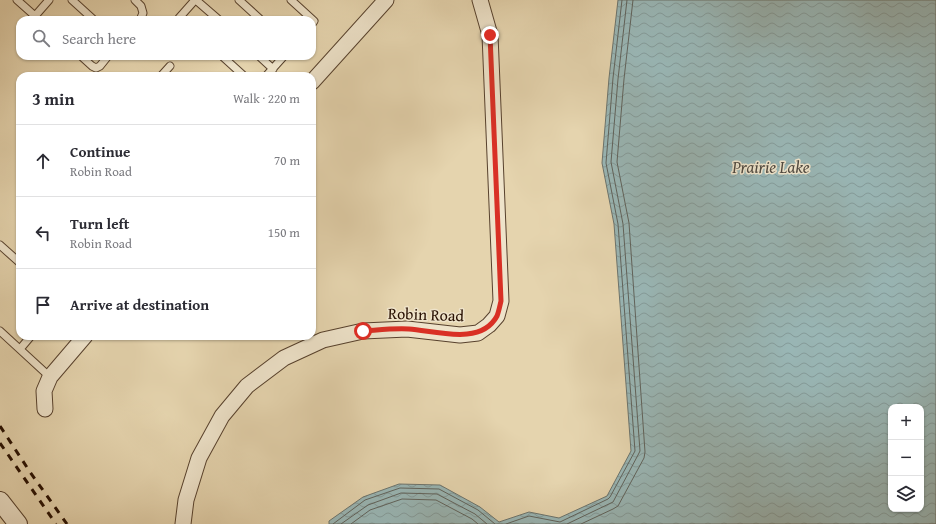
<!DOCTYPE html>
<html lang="en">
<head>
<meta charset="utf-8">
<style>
	:root { --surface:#fff; --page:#f2f2f3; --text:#2b2b33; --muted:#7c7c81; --line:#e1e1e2 }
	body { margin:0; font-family:"Gentium Book Plus",serif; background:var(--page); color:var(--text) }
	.controls { position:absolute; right:12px; bottom:12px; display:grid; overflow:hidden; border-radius:8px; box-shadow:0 1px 3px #0004 }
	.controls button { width:36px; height:36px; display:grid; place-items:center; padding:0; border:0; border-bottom:1px solid var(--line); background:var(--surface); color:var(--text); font:20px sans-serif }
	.stop { position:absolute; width:12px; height:12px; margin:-9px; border:3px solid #d93025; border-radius:50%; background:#fff }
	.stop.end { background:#d93025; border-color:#fff; box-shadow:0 1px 4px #0008 }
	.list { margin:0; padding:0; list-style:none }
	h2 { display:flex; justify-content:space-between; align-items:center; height:52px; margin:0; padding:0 16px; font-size:17px }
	h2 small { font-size:13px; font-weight:400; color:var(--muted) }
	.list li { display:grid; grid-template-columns:26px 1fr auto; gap:12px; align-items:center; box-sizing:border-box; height:72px; padding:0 16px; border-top:1px solid var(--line) }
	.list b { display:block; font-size:15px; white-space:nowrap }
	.list p { margin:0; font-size:13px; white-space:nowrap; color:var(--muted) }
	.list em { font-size:13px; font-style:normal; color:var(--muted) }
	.icon { flex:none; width:22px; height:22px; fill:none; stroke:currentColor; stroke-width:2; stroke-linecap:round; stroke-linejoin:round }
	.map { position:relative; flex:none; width:936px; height:524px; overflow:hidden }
	.search { position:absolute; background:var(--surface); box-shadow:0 1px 3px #0004; left:16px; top:16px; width:300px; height:44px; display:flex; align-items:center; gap:10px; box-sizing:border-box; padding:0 14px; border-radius:12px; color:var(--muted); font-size:15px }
	.panel { position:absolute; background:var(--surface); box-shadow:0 1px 3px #0004; left:16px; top:72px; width:300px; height:268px; border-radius:12px }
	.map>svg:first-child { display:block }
	.water { fill:url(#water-waves); stroke:#6c746d; fill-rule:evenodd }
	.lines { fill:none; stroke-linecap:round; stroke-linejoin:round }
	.shore { stroke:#60635c; stroke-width:1 }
	.service-casing { stroke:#57412d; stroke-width:9 }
	.minor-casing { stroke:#57412d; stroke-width:17 }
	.tertiary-casing { stroke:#57412d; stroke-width:20 }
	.service { stroke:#eee3ca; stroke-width:7 }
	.minor { stroke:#eee3ca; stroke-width:15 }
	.tertiary { stroke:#eee3ca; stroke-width:18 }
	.rail { stroke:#281002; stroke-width:3; stroke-dasharray:7 7; stroke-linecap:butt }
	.route { stroke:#d93025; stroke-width:5 }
	.labels { text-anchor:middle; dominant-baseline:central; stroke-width:3; stroke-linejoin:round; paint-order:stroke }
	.street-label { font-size:16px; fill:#281002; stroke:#eee3ca }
	.water-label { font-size:17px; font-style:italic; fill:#504a41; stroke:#eee3ca }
</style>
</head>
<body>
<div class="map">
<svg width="936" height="524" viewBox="0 0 936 524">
	<defs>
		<pattern id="water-waves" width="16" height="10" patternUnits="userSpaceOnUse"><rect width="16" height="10" fill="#99b6b5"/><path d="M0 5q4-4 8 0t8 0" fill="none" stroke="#849b9a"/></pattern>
	</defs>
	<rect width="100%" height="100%" fill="#e5d4ae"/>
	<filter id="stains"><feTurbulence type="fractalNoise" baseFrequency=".005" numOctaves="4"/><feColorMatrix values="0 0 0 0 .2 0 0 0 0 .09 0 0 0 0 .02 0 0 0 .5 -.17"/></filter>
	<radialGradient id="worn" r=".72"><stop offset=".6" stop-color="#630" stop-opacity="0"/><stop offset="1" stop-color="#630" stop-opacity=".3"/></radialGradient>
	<path class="water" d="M618 0H936V524H329V521L363 497 399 484 440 485 480 507 499 522 529 512 559 518 607 496 631 451 614 224 602 163 609 78ZM891 407H921V509H891Z"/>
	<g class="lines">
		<path class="shore" d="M333 524 365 500 400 488 439 489 478 510 495 524
			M341 524 368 505 401 493 437 494 475 514 487 524
			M351 524 370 510 402 499 436 500 472 519 478 524
			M506 524 529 516 560 522 608 499 610 497 635 451 618 224 606 163 613 78 622 0
			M567 524 613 502 638 455 640 451 623 224 611 162 618 79 627 0
			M581 524 613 509 618 506 644 458 645 452 629 223 617 162 624 79 633 0"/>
		<defs>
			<path id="service" d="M17 0 35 16 49 0
				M72 0 94 20
				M135 0 141 6 143 13 140 20
				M196 0 219 20
				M239 0 261 20
				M291 0 314 21 312 24
				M181 20 179 18 195 0
				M81 56 92 66 96 68 100 66 108 56
				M222 56 244 76
				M259 56 273 69
				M161 76 170 66
				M266 76 284 56
				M0 245 20 263
				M0 331 50 377
				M20 349 31 336"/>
			<path id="minor" d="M312 82 386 0
				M45 409 44 391 50 377 85 336
				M183 524 186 500 199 458 222 416 247 386 284 358 323 340 363 331 407 329 460 335 478 333 489 325 497 316 501 301 490 35 480 0"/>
			<path id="tertiary" d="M0 501 18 524"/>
		</defs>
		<use href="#service" class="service-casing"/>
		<use href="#minor" class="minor-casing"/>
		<use href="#tertiary" class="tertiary-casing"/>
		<use href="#service" class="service"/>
		<use href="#minor" class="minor"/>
		<use href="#tertiary" class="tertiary"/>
		<path class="rail" d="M0 426 30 472 67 524
			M0 443 56 524"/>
	</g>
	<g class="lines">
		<path class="route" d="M363 331C378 330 395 328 409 329 436 331 481 346 497 316 499 311 500 305 501 301L490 35"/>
	</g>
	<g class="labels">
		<g class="street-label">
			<text transform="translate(426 314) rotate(2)">Robin Road</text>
		</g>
		<g class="water-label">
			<text x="771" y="166">Prairie Lake</text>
		</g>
	</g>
	<rect width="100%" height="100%" filter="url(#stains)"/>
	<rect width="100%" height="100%" fill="url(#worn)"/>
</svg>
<div class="controls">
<button>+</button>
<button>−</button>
<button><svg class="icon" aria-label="layers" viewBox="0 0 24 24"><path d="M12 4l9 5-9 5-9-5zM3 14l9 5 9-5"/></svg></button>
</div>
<div class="stop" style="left:363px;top:331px"></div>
<div class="stop end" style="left:490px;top:35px"></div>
<div class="search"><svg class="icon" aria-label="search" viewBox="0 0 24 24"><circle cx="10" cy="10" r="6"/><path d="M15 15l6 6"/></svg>Search here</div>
<section class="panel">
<h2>3 min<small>Walk · 220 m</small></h2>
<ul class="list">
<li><svg class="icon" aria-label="ahead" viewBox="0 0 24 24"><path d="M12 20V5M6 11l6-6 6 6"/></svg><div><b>Continue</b><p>Robin Road</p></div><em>70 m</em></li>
<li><svg class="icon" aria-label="left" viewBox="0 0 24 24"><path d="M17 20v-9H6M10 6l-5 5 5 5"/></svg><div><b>Turn left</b><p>Robin Road</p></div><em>150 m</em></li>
<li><svg class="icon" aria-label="arrive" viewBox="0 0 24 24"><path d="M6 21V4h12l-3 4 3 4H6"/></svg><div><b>Arrive at destination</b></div></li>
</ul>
</section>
</div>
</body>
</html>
